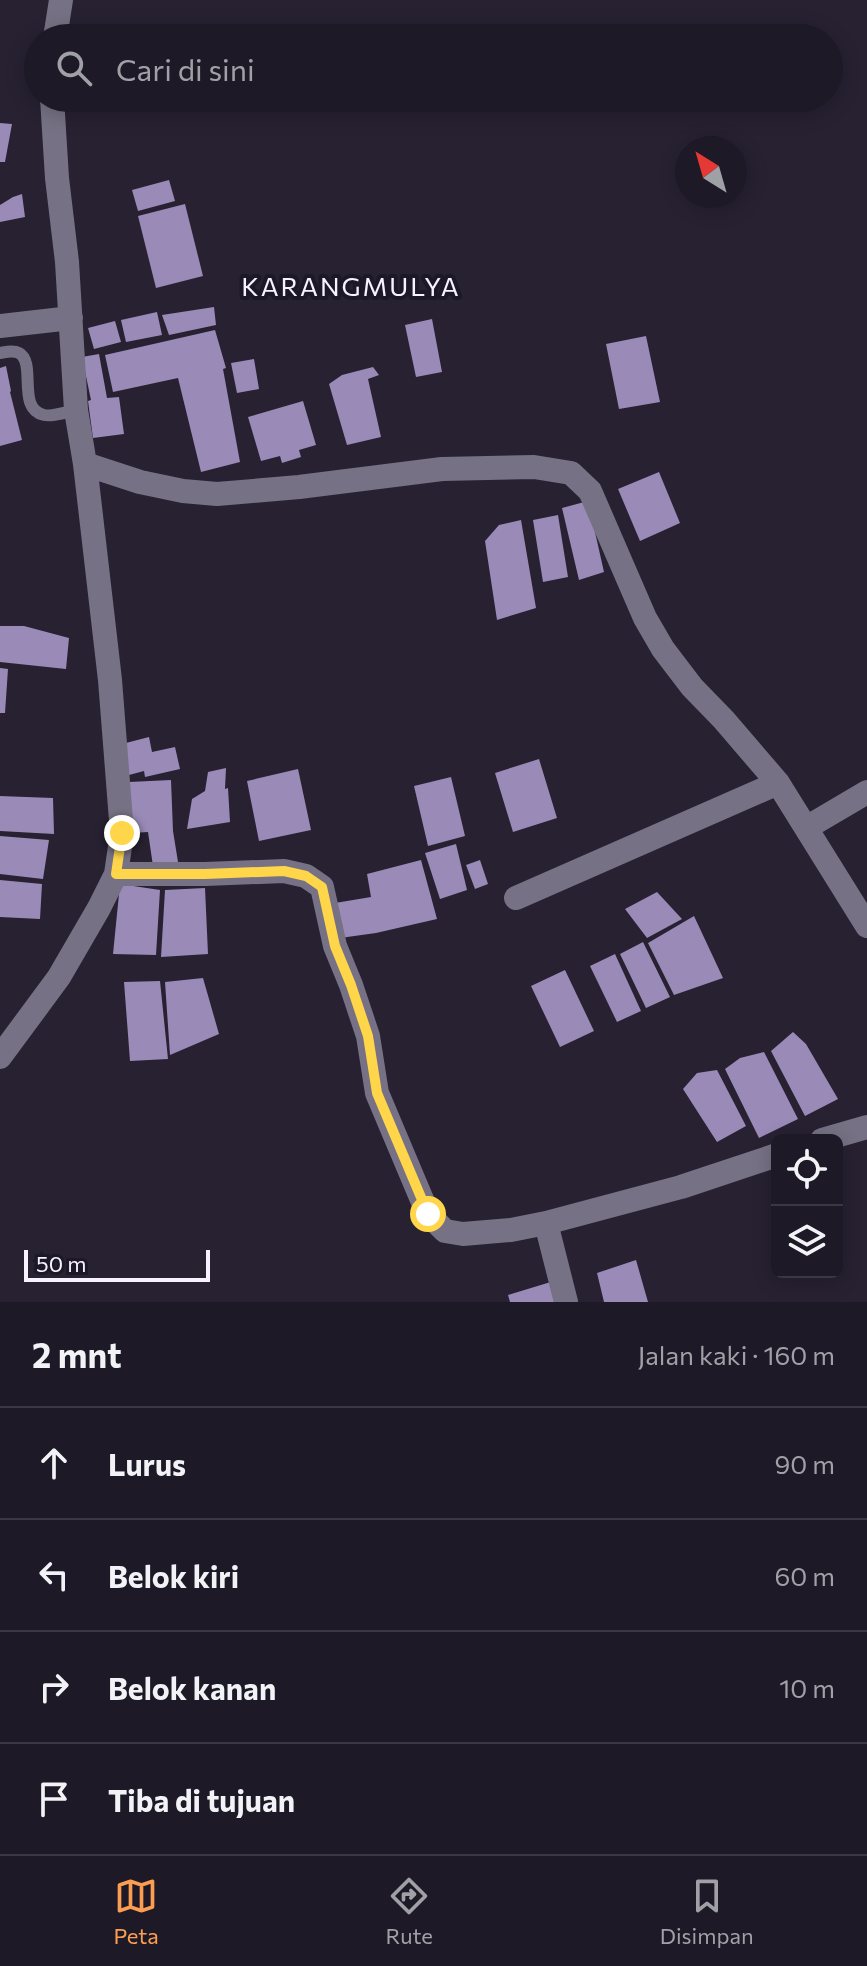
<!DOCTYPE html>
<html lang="id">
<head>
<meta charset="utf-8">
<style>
	:root { --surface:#1d1926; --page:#25222e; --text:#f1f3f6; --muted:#a0a0a7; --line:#3b3843; --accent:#fb9e52 }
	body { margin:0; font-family:Commissioner,sans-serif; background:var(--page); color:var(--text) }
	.controls { position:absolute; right:24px; bottom:24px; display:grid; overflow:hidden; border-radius:12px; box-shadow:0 4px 20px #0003 }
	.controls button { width:72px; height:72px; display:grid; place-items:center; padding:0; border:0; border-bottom:2px solid var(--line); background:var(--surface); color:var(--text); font:40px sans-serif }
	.compass { position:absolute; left:675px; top:136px; width:72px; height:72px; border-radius:50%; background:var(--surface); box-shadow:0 4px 20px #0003; rotate:323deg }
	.scale { position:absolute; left:24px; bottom:20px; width:186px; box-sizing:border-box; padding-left:8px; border:4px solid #f6f2fe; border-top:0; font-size:22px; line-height:28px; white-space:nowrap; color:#f6f2fe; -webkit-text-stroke:6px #1d1828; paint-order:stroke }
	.stop { position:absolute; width:24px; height:24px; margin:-18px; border:6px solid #ffd54a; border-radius:50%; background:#fff }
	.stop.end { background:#ffd54a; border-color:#fff; box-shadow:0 2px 8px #0008 }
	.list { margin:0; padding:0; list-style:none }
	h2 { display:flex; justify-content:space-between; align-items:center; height:104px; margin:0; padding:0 32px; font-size:34px }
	h2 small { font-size:26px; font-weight:400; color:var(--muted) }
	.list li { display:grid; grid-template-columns:52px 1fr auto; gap:24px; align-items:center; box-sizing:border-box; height:112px; padding:0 32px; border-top:2px solid var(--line) }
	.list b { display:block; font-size:30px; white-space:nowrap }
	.list em { font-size:26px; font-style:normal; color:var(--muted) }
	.icon { flex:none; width:44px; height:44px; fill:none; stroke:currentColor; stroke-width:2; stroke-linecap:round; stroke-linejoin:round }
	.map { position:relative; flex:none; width:867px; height:1302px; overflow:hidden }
	.search { position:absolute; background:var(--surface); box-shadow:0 4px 20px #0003; left:24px; right:24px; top:24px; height:88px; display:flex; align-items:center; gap:20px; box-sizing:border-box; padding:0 28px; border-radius:44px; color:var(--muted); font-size:30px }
	.sheet { height:552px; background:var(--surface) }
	nav { display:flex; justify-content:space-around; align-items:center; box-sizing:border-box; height:112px; border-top:2px solid var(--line); background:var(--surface); font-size:22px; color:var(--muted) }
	nav a { display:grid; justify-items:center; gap:4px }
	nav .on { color:var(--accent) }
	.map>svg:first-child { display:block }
	.building { fill:#9a8ab8 }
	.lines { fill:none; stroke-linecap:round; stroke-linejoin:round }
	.service { stroke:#777185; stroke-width:12 }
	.minor { stroke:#777185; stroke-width:24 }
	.route { stroke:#ffd54a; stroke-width:10 }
	.labels { text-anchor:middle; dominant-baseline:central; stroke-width:8; stroke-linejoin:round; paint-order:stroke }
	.quarter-label { font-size:26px; letter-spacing:2px; fill:#f6f2fe; stroke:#1d1828 }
</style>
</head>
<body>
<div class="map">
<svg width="867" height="1302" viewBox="0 0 867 1302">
	<rect width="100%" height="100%" fill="#272132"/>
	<path class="building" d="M0 123 12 124 5 162H0Z
		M169 180 175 201 138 211 132 190Z
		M22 194 25 217 0 222V205L13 197Z
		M185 204 203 276 156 288 138 216Z
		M214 307 216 325 169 335 162 315Z
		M157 312 162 335 126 342 121 320Z
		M432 319 442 372 416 377 405 325Z
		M115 321 121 342 94 349 88 328Z
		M215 330 226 368 223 369 240 462 201 472 178 378 113 392 105 355Z
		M646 336 660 402 619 409 606 344Z
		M99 354 107 398 119 397 124 434 93 438 88 401 91 400 82 357Z
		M254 359 259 389 237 393 231 363Z
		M6 366 11 391 10 392 22 440 0 446V368Z
		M373 367 379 375 368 379 381 437 347 445 329 384 342 375Z
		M303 401 316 445 299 450 301 457 282 463 280 456 261 461 248 417Z
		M659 472 680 523 640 541 618 489Z
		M588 501 604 572 579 580 562 508Z
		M558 515 568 577 543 582 533 520Z
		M521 520 536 608 497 620 485 541 499 525Z
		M0 626H24L69 638 66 669 0 662Z
		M0 668 8 669 5 713H0Z
		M149 737 152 752 175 747 180 769 145 777 144 771 129 775 122 744Z
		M539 759 557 818 513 832 495 773Z
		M226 768 225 789 228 788 230 822 187 829 192 799 205 791 208 772Z
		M298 769 311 830 259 841 247 781Z
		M451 777 465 836 428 846 414 786Z
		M171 780 173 831 178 862 153 866 148 832 132 833 129 782Z
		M0 796 53 798 54 834 0 831Z
		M0 836 49 840 43 879 0 874Z
		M456 844 467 890 440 899 425 853Z
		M421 860 437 919 376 933 340 938 335 903 371 897 367 874Z
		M480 860 488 884 475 889 466 865Z
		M0 880 42 884 40 919 0 917Z
		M120 884 160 890 156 955 113 954Z
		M205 888 208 954 161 957 165 890Z
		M657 892 682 919 647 938 625 909Z
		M694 916 723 978 674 995 648 943Z
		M643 942 670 997 646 1008 620 954Z
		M615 954 641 1011 617 1022 590 966Z
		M565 970 594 1031 560 1047 531 986Z
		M203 978 219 1034 170 1055 165 982Z
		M160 981 168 1059 130 1061 124 982Z
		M793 1032 806 1044 838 1099 805 1116 771 1051Z
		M764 1052 798 1119 759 1138 725 1069 740 1058Z
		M717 1070 746 1126 717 1142 683 1089 697 1073Z
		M636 1260 648 1302H604L597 1273Z
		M554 1281 560 1302H510L508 1295Z"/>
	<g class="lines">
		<path class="service" d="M0 353C6 352 13 350 19 353 37 363 16 409 44 415 53 417 66 412 76 410"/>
		<path class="minor" d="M55 38 61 0
			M0 326 71 318
			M85 464 140 482 183 491 217 494 299 487 442 469 534 467 571 473 590 491 645 618 663 649 692 687 724 720 778 783 867 926
			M806 828 867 792
			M116 874H205L284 871 306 876 322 887 335 946 351 985 368 1036 377 1093 428 1214 445 1231 463 1234 511 1230 546 1223 681 1187 777 1155
			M516 898 778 783
			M0 1057 59 977 99 908 116 874 122 833 110 680 85 464 76 410 67 262 57 178 52 98
			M822 1140 867 1127
			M546 1223 566 1302"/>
	</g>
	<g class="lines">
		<path class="route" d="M122 833 116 874H205L284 871 306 876 322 887 335 946 351 985 368 1036 377 1093 428 1214"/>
	</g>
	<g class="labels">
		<g class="quarter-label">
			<text x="351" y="285">KARANGMULYA</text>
		</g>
	</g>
</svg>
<div class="controls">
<button><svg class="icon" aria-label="locate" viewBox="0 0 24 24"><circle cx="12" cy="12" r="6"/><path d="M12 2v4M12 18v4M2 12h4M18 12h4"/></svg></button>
<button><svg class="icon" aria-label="layers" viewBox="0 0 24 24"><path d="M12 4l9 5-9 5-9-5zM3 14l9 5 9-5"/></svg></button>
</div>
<svg class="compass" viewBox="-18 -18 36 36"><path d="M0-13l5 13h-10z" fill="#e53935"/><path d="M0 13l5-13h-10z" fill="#a0a0a7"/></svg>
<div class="scale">50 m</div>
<div class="stop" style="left:428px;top:1214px"></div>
<div class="stop end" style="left:122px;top:833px"></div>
<div class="search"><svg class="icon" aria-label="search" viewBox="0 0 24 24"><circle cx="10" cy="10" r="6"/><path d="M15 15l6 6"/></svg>Cari di sini</div>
</div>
<section class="sheet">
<h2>2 mnt<small>Jalan kaki · 160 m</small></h2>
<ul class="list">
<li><svg class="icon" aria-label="ahead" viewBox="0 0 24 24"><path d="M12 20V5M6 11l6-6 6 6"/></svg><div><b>Lurus</b></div><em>90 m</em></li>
<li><svg class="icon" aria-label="left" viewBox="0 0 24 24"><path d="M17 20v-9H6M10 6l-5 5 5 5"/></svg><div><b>Belok kiri</b></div><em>60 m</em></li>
<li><svg class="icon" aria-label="right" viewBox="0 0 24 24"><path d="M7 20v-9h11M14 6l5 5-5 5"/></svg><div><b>Belok kanan</b></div><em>10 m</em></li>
<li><svg class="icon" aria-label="arrive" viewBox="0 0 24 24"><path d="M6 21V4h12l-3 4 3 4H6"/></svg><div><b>Tiba di tujuan</b></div></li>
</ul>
</section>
<nav>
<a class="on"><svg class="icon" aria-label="map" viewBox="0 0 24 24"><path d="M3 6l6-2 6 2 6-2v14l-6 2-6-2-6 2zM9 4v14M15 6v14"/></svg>Peta</a>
<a><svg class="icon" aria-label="directions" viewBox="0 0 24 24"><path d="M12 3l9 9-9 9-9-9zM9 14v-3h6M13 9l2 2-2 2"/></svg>Rute</a>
<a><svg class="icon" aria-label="saved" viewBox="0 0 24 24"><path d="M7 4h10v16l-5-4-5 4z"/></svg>Disimpan</a>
</nav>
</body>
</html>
